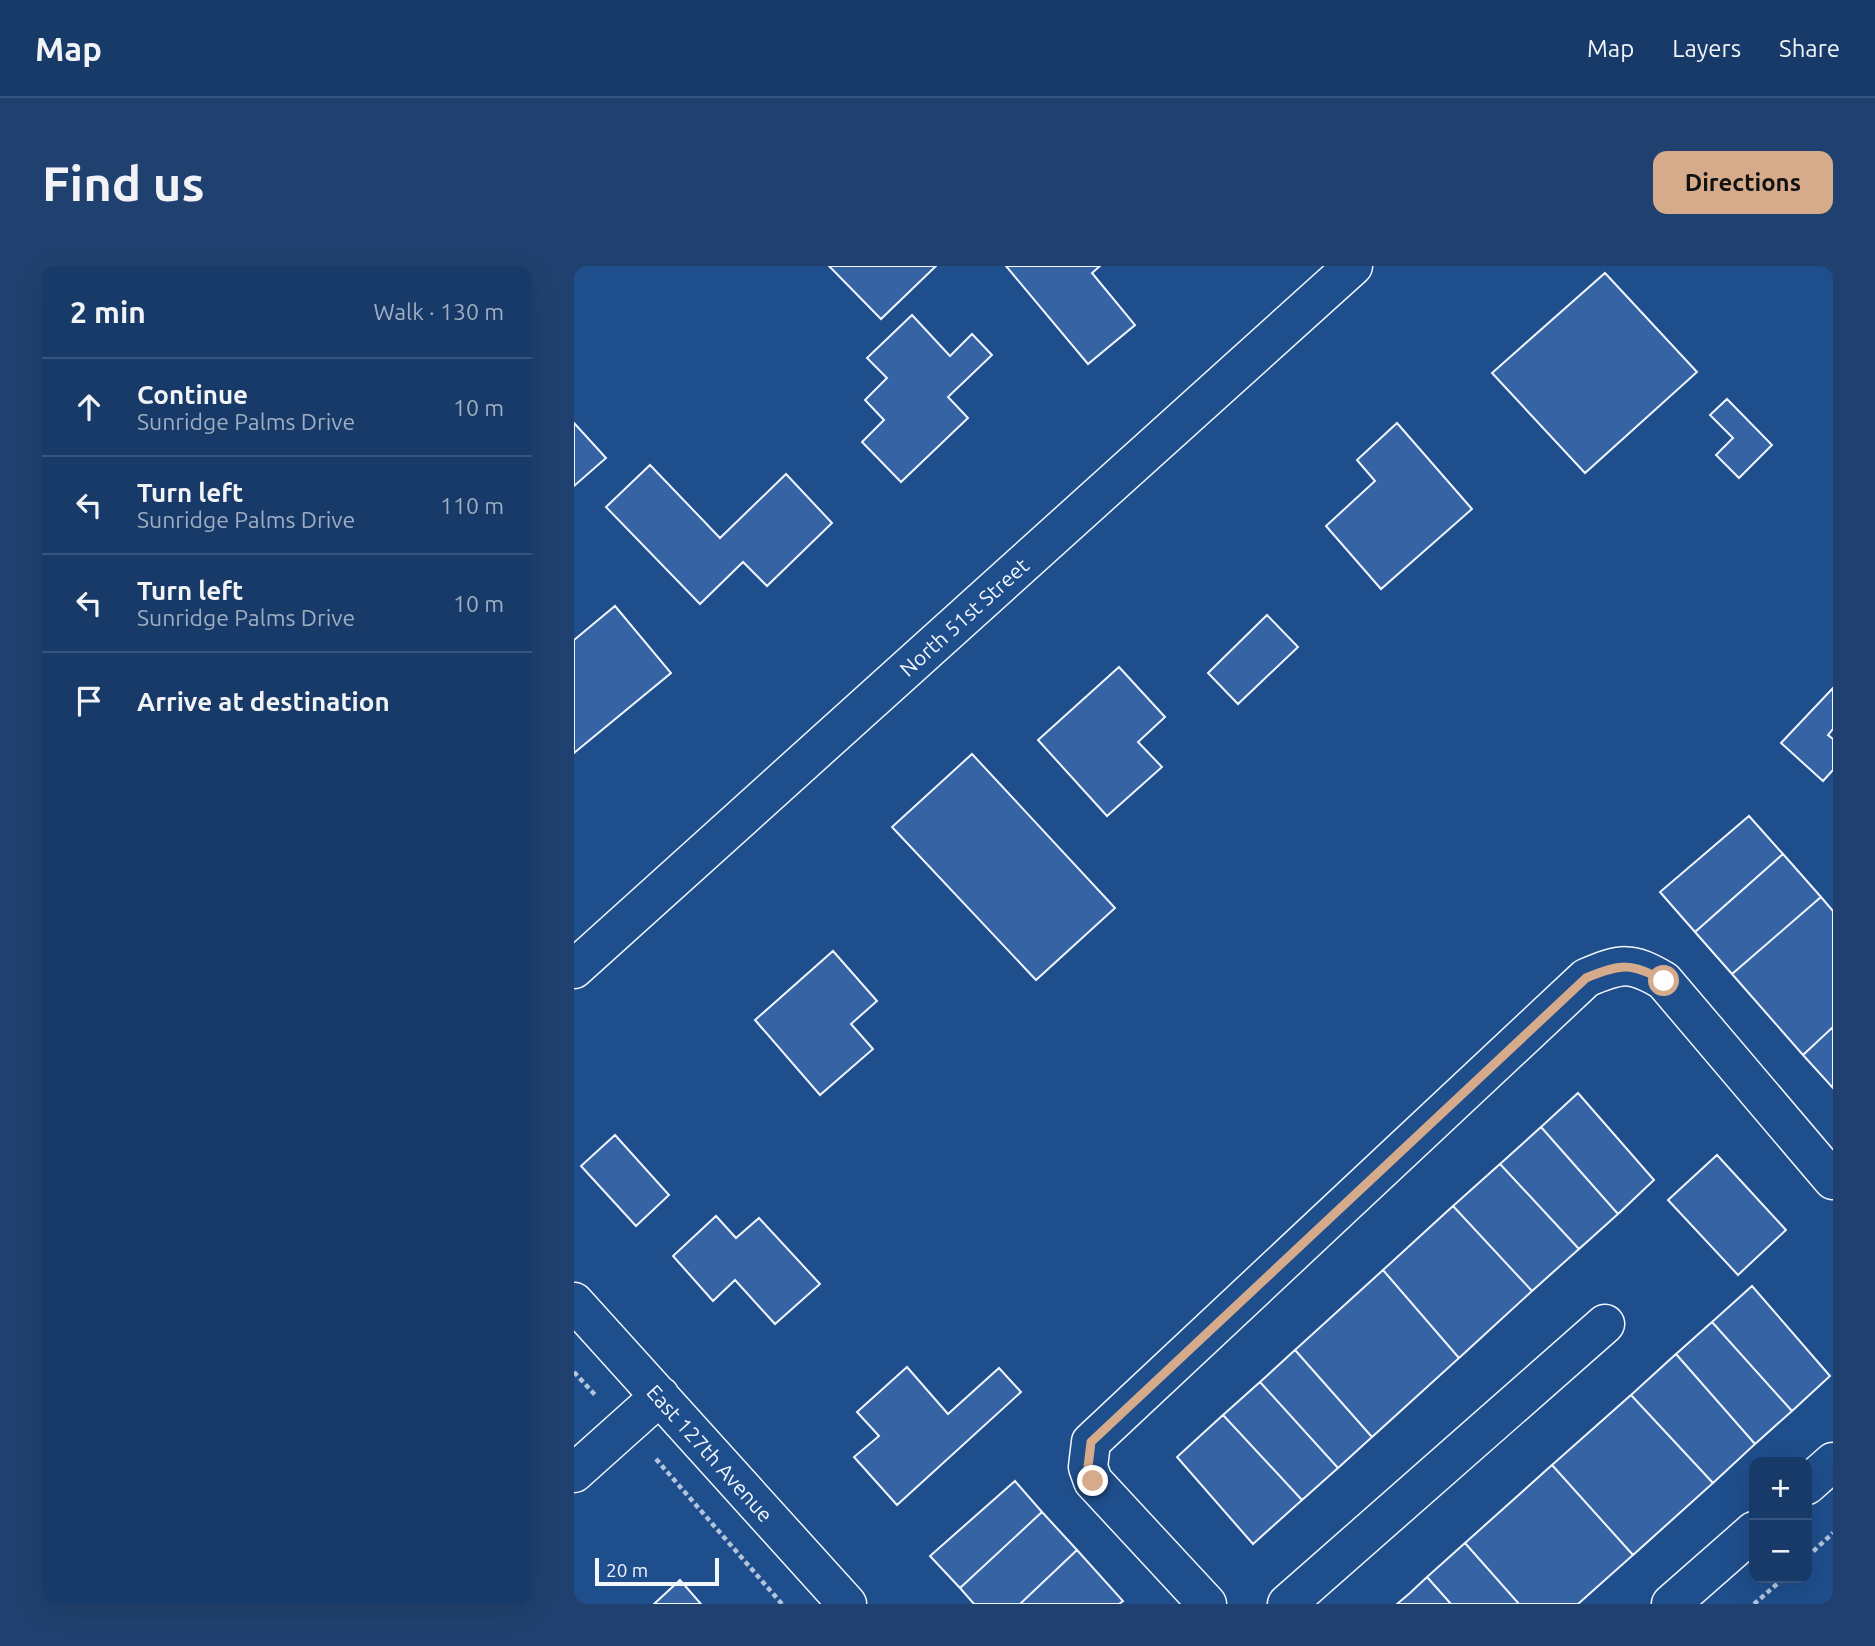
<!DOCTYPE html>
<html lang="en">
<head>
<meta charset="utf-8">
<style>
	:root { --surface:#173a69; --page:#20416f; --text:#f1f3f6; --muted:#9eadc0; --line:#36547d; --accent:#d6ab8b }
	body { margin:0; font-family:Ubuntu,sans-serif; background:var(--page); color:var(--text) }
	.controls { position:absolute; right:21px; bottom:21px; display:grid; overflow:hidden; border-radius:14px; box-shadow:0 7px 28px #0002 }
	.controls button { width:63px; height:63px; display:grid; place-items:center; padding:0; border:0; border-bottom:2px solid var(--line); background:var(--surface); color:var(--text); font:35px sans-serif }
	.scale { position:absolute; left:21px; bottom:18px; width:124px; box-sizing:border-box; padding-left:7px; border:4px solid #f2f6ff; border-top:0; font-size:19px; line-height:24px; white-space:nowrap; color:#f2f6ff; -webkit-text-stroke:5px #1f4e8c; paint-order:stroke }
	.stop { position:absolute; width:21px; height:21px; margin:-16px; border:5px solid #d6ab8b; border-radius:50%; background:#fff }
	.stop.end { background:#d6ab8b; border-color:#fff; box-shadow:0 2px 7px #0008 }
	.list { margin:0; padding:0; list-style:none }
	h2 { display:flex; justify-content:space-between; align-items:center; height:91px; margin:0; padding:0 28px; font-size:30px }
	h2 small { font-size:23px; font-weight:400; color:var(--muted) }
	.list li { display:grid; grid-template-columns:46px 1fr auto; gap:21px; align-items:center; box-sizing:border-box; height:98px; padding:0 28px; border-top:2px solid var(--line) }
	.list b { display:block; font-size:26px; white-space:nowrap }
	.list p { margin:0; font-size:23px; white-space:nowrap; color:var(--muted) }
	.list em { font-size:23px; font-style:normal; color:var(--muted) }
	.icon { flex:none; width:38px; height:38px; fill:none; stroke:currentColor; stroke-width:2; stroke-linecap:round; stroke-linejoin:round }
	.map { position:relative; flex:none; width:1259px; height:1338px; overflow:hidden; border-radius:14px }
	header { display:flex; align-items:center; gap:42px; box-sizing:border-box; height:98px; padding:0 35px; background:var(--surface); border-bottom:2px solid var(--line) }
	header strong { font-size:33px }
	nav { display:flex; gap:38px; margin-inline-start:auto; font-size:24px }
	.intro { display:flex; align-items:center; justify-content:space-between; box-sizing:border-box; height:168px; padding:0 42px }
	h1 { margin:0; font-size:49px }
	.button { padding:18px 32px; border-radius:14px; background:var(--accent); color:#111; font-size:24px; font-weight:700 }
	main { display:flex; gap:42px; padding:0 42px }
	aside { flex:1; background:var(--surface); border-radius:14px; box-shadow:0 7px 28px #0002 }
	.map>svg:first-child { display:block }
	.building { fill:#3563a3; stroke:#f2f6ff; stroke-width:2 }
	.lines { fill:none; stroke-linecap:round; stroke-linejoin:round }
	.minor-casing { stroke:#f2f6ff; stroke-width:41 }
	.path { stroke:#b3c4dc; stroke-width:4.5; stroke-dasharray:5 3.5; stroke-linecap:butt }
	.minor { stroke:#1f4e8c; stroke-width:38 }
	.route { stroke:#d6ab8b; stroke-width:9 }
	.labels { text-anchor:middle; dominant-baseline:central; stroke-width:5; stroke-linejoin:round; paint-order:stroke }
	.street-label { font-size:21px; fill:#f2f6ff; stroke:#1f4e8c }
</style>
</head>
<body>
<header>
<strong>Map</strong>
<nav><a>Map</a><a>Layers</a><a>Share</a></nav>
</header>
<div class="intro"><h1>Find us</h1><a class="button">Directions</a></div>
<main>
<aside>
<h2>2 min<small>Walk · 130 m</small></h2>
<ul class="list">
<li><svg class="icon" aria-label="ahead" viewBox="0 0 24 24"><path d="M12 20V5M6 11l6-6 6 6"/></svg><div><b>Continue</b><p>Sunridge Palms Drive</p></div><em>10 m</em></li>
<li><svg class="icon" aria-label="left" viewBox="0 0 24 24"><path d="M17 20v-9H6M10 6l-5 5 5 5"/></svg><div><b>Turn left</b><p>Sunridge Palms Drive</p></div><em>110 m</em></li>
<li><svg class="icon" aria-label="left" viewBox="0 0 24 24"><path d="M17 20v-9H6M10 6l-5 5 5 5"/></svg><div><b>Turn left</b><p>Sunridge Palms Drive</p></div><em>10 m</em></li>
<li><svg class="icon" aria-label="arrive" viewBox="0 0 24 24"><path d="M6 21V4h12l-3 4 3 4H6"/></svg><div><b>Arrive at destination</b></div></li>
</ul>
</aside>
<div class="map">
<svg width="1259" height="1338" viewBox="0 0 1259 1338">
	<rect width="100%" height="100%" fill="#1f4e8c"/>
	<path class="building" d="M255 0H362L307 53Z
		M432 0H526L518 7 561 59 514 98Z
		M1031 7 1123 106 1011 207 918 107Z
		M338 49 376 90 398 68 418 89 374 131 394 152 327 216 288 176 310 154 291 134 313 112 293 92Z
		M1153 133 1198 179 1165 212 1142 189 1159 172 1136 149Z
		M0 157 32 192 0 220Z
		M823 157 898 243 807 323 752 260 801 215 783 194Z
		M76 199 146 272 212 208 258 257 193 320 169 296 126 338 32 241Z
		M41 340 97 407 0 487V374Z
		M693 349 724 381 664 438 634 407Z
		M545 401 591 451 564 476 588 501 533 550 464 474Z
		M1259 422V463L1254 469 1259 473V504L1249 515 1207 477Z
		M398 488 541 642 462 714 318 561Z
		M1175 550 1209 588 1121 666 1086 626Z
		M1209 588 1247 631 1158 708 1121 666Z
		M1247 631 1259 645V761L1229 789 1158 708Z
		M259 685 303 735 277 758 299 783 246 829 181 754Z
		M1259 761V822L1229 789Z
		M1004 827 1080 914 1044 948 967 861Z
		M967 861 1044 948 1005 983 926 898Z
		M41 869 95 929 62 960 7 900Z
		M1143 889 1212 964 1164 1009 1094 934Z
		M926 898 1005 983 958 1025 879 940Z
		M879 940 958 1025 885 1092 809 1004Z
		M142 950 162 972 185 952 246 1018 201 1058 161 1014 139 1035 99 990Z
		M809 1004 885 1092 798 1171 721 1084Z
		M1178 1020 1256 1110 1218 1145 1138 1056Z
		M1138 1056 1218 1145 1181 1178 1102 1088Z
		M721 1084 798 1171 764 1202 686 1116Z
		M1102 1088 1181 1178 1139 1217 1057 1129Z
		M333 1101 374 1148 425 1102 447 1126 323 1239 280 1191 305 1170 283 1146Z
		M686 1116 764 1202 728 1234 649 1149Z
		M1057 1129 1139 1217 1059 1289 978 1199Z
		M649 1149 728 1234 679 1278 603 1191Z
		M978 1199 1059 1289 1004 1338H945L891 1277Z
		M441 1215 468 1246 386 1322 356 1290Z
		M468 1246 503 1284 446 1338H400L386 1322Z
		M891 1277 945 1338H877L853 1311Z
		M503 1284 549 1335 545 1338H446Z
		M853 1311 877 1338H823L836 1327Z
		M106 1314 127 1338H80Z"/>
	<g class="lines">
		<defs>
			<path id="minor" d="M0 703 779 0
				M0 1036 273 1338
				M0 1207 86 1130
				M1233 1219 1259 1196
				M633 1338 519 1215 514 1201 517 1176 1012 712C1047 697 1057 695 1090 715L1259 914
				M713 1338 1031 1058
				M1097 1338 1180 1265"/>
		</defs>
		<use href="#minor" class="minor-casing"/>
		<path class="path" d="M0 1106 23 1131
			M82 1193 208 1338
			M1233 1291 1259 1267
			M1180 1338 1210 1312"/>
		<use href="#minor" class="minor"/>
	</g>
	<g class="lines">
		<path class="route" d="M519 1215 514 1201 517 1176 1012 712C1046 698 1058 696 1090 715"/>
	</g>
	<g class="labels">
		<g class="street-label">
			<text transform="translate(390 351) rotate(-42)">North 51st Street</text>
			<text transform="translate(136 1187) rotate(48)">East 127th Avenue</text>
		</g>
	</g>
</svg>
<div class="controls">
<button>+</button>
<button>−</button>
</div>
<div class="scale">20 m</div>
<div class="stop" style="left:1090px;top:715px"></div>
<div class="stop end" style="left:519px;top:1215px"></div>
</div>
</main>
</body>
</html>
